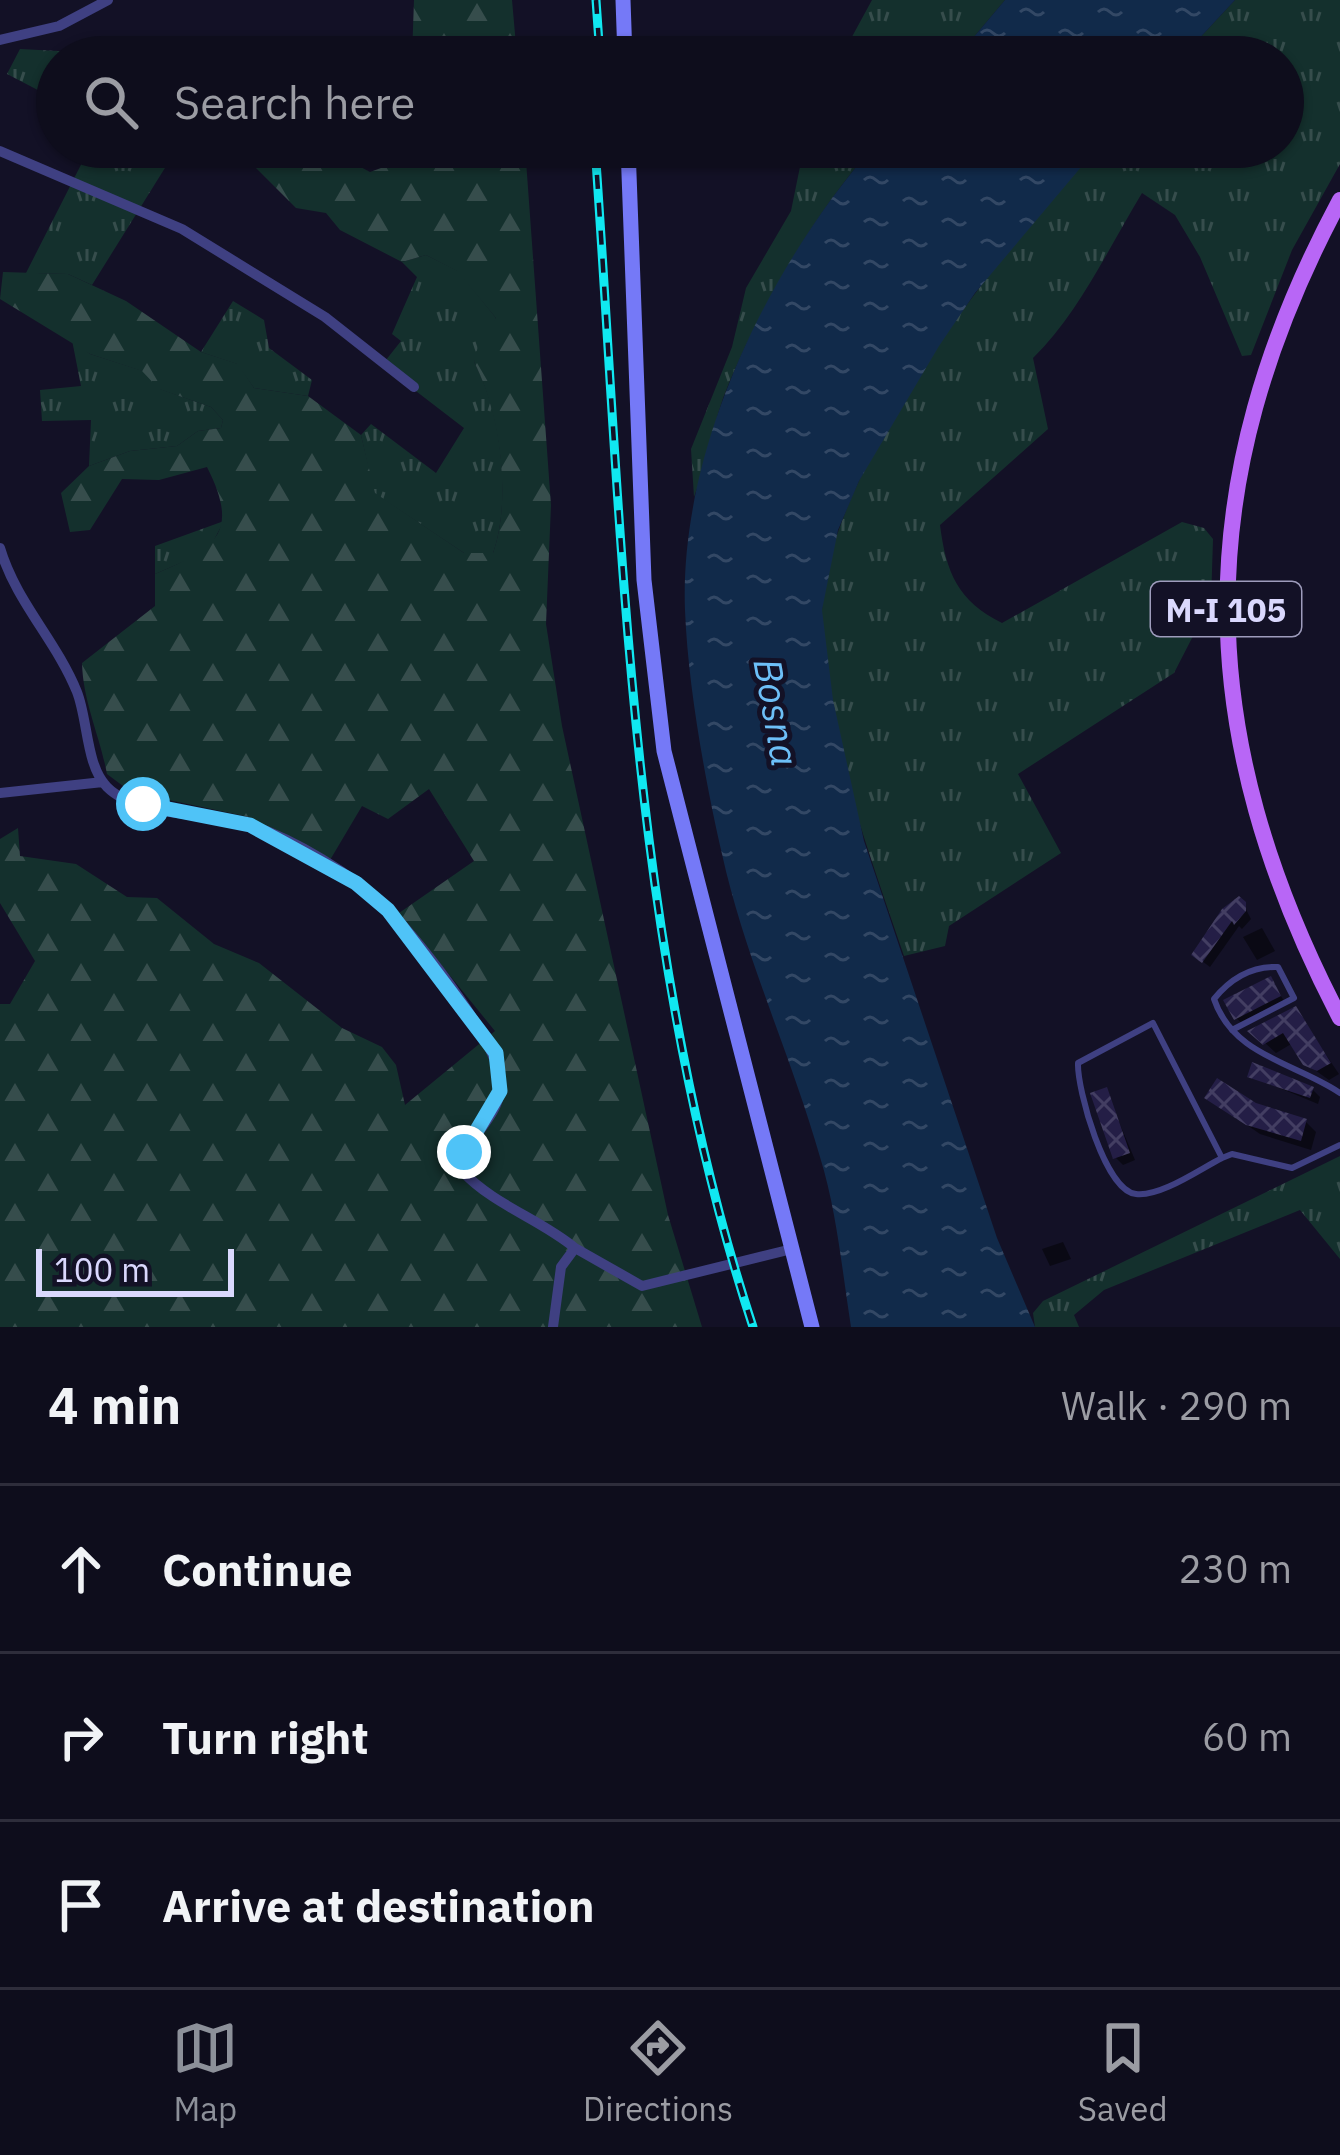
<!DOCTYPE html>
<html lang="en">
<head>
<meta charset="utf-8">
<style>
	:root { --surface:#0e0d1c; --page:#1c1b29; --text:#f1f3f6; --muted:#9b9ca3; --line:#2e2d3b; --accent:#8c9099 }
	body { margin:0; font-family:"IBM Plex Sans",sans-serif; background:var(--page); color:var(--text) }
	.scale { position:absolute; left:36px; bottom:30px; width:198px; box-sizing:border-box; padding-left:12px; border:6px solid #dad8fd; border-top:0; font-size:33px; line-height:42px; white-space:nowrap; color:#dad8fd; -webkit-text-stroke:9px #131126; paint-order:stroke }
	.stop { position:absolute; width:36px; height:36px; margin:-27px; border:9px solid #4fc3f7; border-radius:50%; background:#fff }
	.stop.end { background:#4fc3f7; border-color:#fff; box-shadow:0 3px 12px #0008 }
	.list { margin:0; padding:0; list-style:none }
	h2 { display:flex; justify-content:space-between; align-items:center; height:156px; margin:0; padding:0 48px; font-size:51px }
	h2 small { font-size:39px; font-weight:400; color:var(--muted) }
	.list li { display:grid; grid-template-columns:78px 1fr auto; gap:36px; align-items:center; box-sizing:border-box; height:168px; padding:0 48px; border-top:3px solid var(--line) }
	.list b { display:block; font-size:45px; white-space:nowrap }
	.list em { font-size:39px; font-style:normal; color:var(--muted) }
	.icon { flex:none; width:66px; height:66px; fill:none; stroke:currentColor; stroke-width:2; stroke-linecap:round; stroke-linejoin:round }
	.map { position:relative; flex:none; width:1340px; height:1327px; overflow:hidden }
	.search { position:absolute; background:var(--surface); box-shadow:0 3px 9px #0004; left:36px; right:36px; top:36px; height:132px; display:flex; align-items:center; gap:30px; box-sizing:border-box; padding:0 42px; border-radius:66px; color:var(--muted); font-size:45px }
	.sheet { height:660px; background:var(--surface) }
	nav { display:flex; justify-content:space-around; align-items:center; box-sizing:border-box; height:168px; border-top:3px solid var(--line); background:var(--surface); font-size:33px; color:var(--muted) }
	nav a { display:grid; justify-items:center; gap:6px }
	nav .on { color:var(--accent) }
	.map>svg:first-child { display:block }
	.grass { fill:url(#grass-tufts) }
	.forest { fill:url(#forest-firs) }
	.water { fill:url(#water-ripples) }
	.shadow { fill:#0007 }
	.building { fill:url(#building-cross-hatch) }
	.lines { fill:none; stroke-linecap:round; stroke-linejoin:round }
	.lane { stroke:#3f4082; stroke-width:6 }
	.street { stroke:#3f4082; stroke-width:10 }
	.secondary { stroke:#7579f7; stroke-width:15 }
	.primary { stroke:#b866f6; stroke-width:16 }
	.rail-casing { stroke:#10e8f1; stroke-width:9 }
	.rail { stroke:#131126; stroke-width:4.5; stroke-dasharray:14; stroke-linecap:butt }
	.route { stroke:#4fc3f7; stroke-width:15 }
	.labels { text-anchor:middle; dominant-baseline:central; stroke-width:10; stroke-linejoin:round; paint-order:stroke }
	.shield { fill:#131126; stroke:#9e9cbc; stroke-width:3 }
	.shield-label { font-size:33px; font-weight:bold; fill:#dad8fd }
	.water-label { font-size:39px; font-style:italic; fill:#6dbff7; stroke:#131126 }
</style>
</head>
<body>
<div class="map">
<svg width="1340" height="1327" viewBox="0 0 1340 1327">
	<defs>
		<pattern id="grass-tufts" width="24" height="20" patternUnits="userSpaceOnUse" patternTransform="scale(3)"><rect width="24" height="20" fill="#14302d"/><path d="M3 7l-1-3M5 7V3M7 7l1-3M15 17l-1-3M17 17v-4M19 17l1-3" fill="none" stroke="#364d4c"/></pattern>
		<pattern id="forest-firs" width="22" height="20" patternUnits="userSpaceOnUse" patternTransform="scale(3)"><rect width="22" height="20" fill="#14302d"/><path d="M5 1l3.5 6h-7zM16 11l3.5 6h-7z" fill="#364d4c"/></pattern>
		<pattern id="water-ripples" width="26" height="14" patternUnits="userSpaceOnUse" patternTransform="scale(3)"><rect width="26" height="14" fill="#112a4a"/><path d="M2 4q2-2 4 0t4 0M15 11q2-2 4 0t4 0" fill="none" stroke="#334865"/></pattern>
		<pattern id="building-cross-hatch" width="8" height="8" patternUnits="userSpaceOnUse" patternTransform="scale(3)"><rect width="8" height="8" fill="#241e46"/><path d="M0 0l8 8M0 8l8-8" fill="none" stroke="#433e62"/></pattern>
	</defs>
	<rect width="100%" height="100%" fill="#131126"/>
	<path class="grass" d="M872 0H1005L957 57H841Z
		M1235 0H1340V164L1292 250 1251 355 1242 356 1200 257 1175 215 1142 193C1108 249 1079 313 1033 358L1048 429 940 525C946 573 958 601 1002 623L1182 522 1204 528 1213 539 1211 601 1174 673 1018 774 1061 853 949 926 945 946 904 956C868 849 820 725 822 611 824 475 1004 244 1098 147H1283V57H1182Z
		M20 49 77 52 57 57V100L7 74Z
		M90 147H178L92 285 68 274 26 273Z
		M804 147H873C814 214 764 300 729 383 713 420 708 460 694 497L691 449 732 347 746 288 791 211Z
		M426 255 458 271 496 318 474 362C501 411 512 500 493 553H464L374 493 361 435 371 424 436 473 464 428 382 365 401 341 392 334 417 277 402 262Z
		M233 301 264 320 269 348 312 380 308 396 254 388 237 364 201 352Z
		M72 340 90 354 143 371 160 389 211 407 223 420 221 428 198 431 177 446 130 451 89 466 91 420 42 421 40 390 81 386Z
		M224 521 208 551 155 574V546Z
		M1340 1156V1259L1300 1210 1104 1290 1074 1315 1079 1327H1035L1033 1313 1043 1301Z"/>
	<path class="forest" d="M414 0H512L517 57H412Z
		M213 147H323L370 172 392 164 402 147H525L551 505 546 624 562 726 668 1215 702 1327H0V1004H10L35 961 0 903V839L18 828 20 856 76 864 127 897 157 898 214 944 259 963 342 1028 382 1047 396 1065 405 1105 495 1031 399 913 474 861 429 789 388 819 362 806 330 860 249 817 131 792 107 774C100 736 83 702 82 663L155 606V574C215 548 241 534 207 467L159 480 122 479 90 530 70 532 61 493 89 466 130 451 177 446 198 431 221 428 223 420 211 407 159 389 142 371 90 354 0 299 3 272 68 274 126 301 201 352 238 364 254 388 308 396 361 435 375 493 464 553H493C512 500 500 411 474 362L480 338 496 318 457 271 426 255 402 262 340 230 326 213 296 208 244 156Z"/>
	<path class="water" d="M1005 0H1235L1182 57H957Z
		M873 147H1098L975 293 939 346 859 481 838 530 822 610 833 700 864 841 997 1238 1035 1327H851C842 1270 837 1212 820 1157 791 1055 745 958 722 854 705 780 688 686 685 610 679 449 769 266 873 147Z"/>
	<path class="shadow" d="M1241 900 1251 919 1242 929 1239 926 1210 967 1202 961Z
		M1262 928 1275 951 1257 960 1243 937Z
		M1270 979 1286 1004 1244 1025 1236 1018Z
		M1295 1009 1339 1074 1329 1080 1305 1063 1293 1043 1276 1053 1252 1031Z
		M1251 1076 1312 1089 1320 1097 1318 1104Z
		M1106 1091 1135 1160 1123 1165 1115 1157Z
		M1208 1098 1306 1122 1316 1132 1311 1150 1260 1134Z
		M1063 1242 1071 1259 1050 1266 1042 1249Z"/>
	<path class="building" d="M1239 896 1246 902V911L1234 925 1232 921 1202 963 1191 955 1222 909Z
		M1271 976 1281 996 1234 1020 1223 1000Z
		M1296 1006 1331 1063 1317 1071 1303 1065 1283 1033 1263 1045 1247 1031Z
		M1252 1062 1314 1087 1310 1098 1247 1077Z
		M1217 1078 1256 1103 1307 1119 1301 1141 1246 1125 1204 1098Z
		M1107 1087 1130 1153 1113 1159 1090 1093Z"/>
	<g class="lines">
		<path class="lane" d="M1232 1030 1294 998 1278 967C1251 966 1231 978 1214 999 1233 1056 1296 1063 1340 1093
			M1222 1158C1200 1169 1161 1197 1136 1194 1105 1191 1077 1089 1078 1063L1153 1023 1222 1158 1232 1154 1292 1168 1340 1145"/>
		<path class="street" d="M0 40 59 26 108 0
			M0 151 182 229 325 317 414 387
			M0 548C16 602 56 640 77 692 88 720 86 766 107 787 138 818 207 812 247 824 293 838 354 875 388 909 418 940 508 1050 500 1092 494 1124 464 1137 463 1172 494 1205 540 1219 575 1248L561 1267 553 1327
			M0 793 103 782
			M575 1248 642 1286 792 1249"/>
		<path class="secondary" d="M623 0 625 57
			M628 147 644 580 664 751 812 1327"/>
		<path class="primary" d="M1340 200C1188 484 1192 734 1340 1018"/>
		<defs>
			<path id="rail" d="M596 0 600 57
				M595 147C623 541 629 949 753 1327"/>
		</defs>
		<use href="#rail" class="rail-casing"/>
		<use href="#rail" class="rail"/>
	</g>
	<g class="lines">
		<path class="route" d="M143 804 250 825 356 883 388 910 496 1053 500 1091 464 1152"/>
	</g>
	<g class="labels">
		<rect class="shield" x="1151" y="582" width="150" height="54" rx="9"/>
		<g class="shield-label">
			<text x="1226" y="609">M-I 105</text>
		</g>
		<g class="water-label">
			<text transform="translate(777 712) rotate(80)">Bosna</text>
		</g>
	</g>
</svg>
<div class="scale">100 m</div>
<div class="stop" style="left:143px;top:804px"></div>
<div class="stop end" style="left:464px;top:1152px"></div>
<div class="search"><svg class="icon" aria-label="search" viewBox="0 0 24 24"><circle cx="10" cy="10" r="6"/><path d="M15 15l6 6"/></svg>Search here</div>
</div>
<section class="sheet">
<h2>4 min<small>Walk · 290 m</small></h2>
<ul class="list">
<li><svg class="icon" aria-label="ahead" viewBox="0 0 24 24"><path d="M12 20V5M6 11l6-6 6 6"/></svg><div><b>Continue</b></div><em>230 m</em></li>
<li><svg class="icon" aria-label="right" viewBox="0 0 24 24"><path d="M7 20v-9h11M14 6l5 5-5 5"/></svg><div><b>Turn right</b></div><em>60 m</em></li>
<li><svg class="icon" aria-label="arrive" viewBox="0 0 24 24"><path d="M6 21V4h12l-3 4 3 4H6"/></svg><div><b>Arrive at destination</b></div></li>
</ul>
</section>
<nav>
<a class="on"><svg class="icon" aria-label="map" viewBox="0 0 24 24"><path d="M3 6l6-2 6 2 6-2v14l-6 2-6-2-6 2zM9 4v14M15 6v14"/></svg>Map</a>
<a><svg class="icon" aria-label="directions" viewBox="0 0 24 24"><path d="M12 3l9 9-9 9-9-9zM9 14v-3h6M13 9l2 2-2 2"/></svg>Directions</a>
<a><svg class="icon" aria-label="saved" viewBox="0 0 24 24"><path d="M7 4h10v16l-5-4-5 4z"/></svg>Saved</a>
</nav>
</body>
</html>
